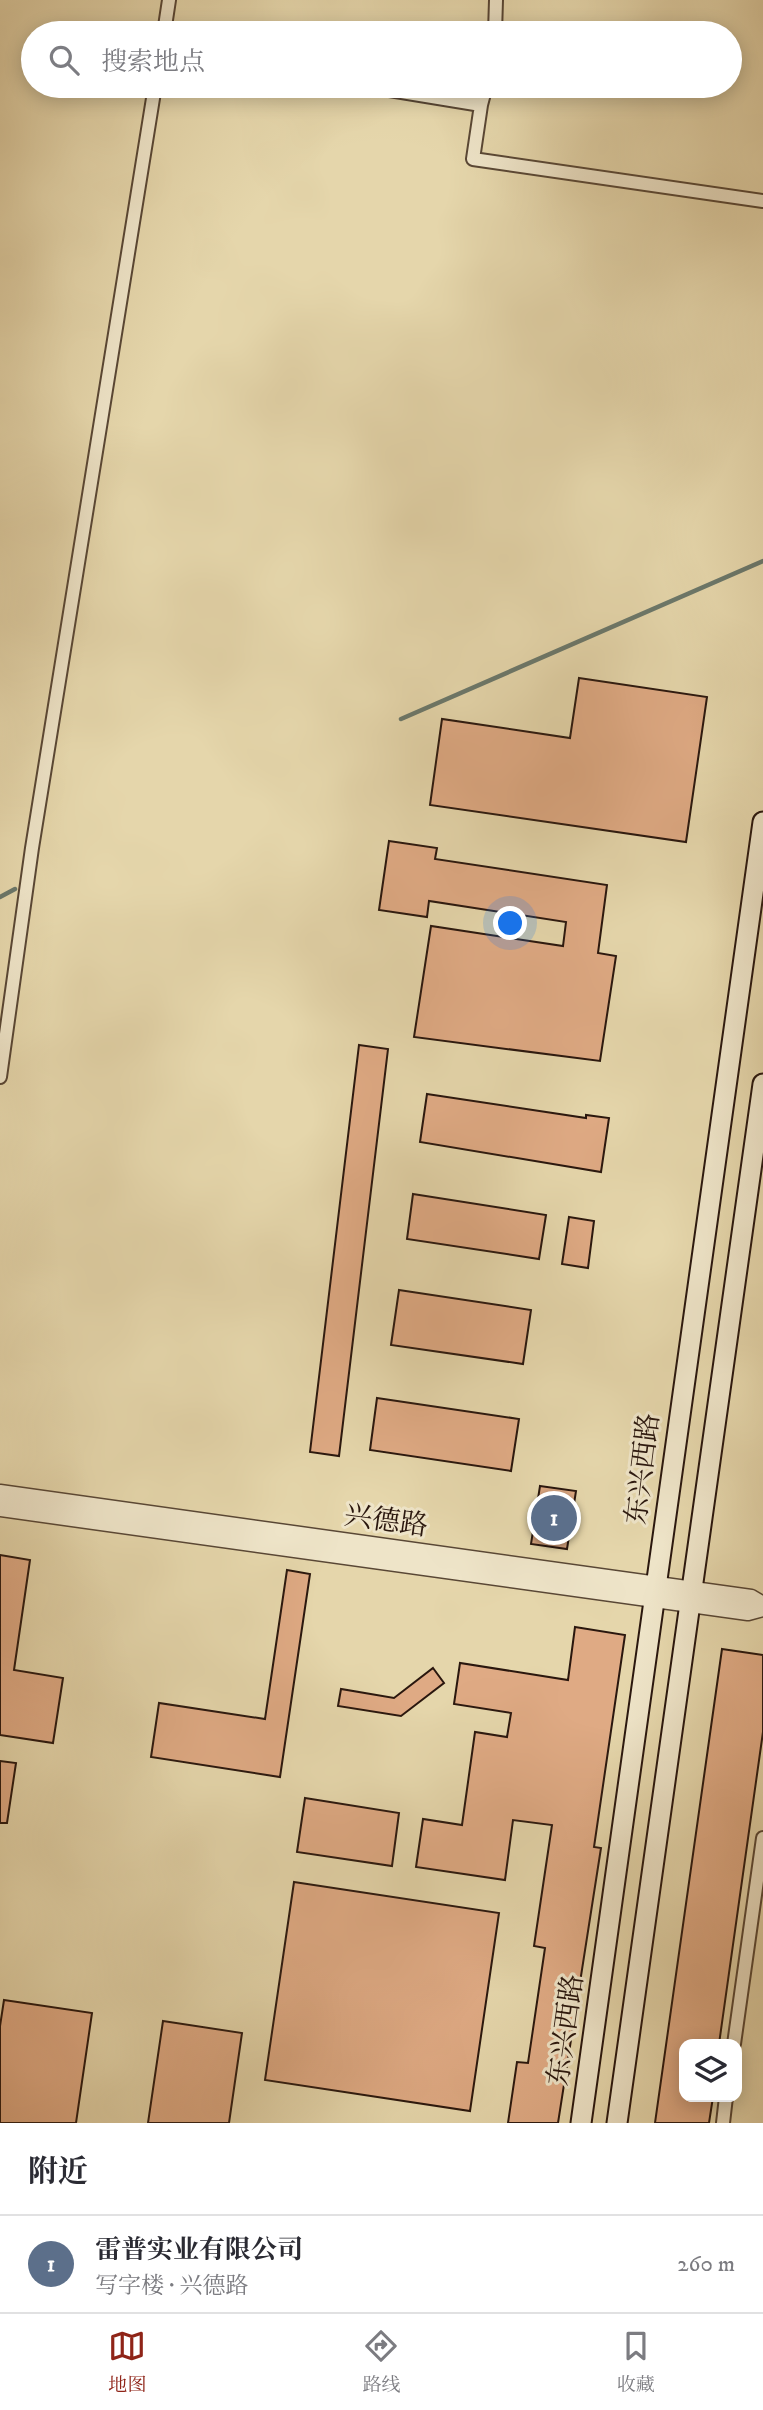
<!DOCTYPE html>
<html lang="zh">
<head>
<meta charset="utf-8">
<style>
	:root { --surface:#fff; --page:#f7f7f7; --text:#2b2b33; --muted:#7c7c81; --line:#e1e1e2; --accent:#8f2418 }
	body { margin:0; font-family:"IM FELL DW Pica","Noto Serif SC",serif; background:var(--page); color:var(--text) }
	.controls { position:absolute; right:21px; bottom:21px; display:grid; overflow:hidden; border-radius:14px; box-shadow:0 4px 18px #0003 }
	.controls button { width:63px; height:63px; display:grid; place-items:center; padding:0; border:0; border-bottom:2px solid var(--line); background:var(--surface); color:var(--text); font:35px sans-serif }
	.you { position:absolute; left:511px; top:924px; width:24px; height:24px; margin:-18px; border:5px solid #fff; border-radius:50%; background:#1a73e8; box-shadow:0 0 0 10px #1a73e833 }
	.badge { display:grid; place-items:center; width:46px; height:46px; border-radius:50%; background:var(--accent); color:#fff; font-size:23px; font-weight:700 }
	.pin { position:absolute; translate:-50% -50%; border:4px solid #fff; box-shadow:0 2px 7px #0006 }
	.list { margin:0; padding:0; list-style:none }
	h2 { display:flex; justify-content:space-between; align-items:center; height:91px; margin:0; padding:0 28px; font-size:30px }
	h2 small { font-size:23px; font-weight:400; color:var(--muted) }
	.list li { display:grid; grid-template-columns:46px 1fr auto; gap:21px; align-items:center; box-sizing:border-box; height:98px; padding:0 28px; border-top:2px solid var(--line) }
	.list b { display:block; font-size:26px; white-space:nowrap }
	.list p { margin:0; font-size:23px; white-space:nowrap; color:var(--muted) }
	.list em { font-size:23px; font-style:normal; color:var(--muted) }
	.icon { flex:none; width:38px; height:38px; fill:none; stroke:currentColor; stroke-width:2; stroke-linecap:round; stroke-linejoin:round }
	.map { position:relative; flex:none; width:763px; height:2123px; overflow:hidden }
	.search { position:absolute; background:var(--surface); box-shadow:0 4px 18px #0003; left:21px; right:21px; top:21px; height:77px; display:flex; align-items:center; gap:18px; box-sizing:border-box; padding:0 24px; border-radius:38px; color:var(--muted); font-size:26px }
	.sheet { height:189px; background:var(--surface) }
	nav { display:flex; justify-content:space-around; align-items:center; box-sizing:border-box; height:98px; border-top:2px solid var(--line); background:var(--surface); font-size:19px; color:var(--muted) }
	nav a { display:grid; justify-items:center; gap:4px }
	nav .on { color:var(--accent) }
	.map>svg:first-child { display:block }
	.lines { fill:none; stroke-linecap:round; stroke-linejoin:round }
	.stream { stroke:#6b786b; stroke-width:4.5 }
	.building { fill:#dfaa84; stroke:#2a170e; stroke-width:2 }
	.minor-casing { stroke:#594735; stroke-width:16 }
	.tertiary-casing { stroke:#594735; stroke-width:19 }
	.secondary-casing { stroke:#2a170e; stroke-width:23 }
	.minor { stroke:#eee4c8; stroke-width:12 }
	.tertiary { stroke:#eee4c8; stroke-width:16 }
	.secondary { stroke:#eee4c8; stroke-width:19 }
	.labels { text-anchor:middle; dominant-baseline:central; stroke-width:6; stroke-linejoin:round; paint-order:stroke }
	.street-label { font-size:28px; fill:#2a170e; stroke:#eee4c8 }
</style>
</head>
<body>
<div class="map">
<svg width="763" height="2123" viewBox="0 0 763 2123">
	<rect width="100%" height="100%" fill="#e5d6ab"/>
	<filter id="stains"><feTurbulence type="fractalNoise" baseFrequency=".00286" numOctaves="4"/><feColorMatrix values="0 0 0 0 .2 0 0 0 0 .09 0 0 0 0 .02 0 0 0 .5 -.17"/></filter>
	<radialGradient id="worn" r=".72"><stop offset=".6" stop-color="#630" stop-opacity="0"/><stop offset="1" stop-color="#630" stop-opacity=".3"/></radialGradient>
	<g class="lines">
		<path class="stream" d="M401 719 763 561
			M0 897 15 889"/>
	</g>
	<path class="building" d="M579 678 707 697 686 842 430 805 442 719 570 738Z
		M389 841 437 848 435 859 607 885 598 953 616 956 600 1061 414 1037 431 926 563 946 566 922 429 901 427 917 379 910Z
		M359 1045 388 1049 339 1456 310 1452Z
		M427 1094 586 1118V1115L609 1118 601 1172 420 1142Z
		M413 1194 546 1215 539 1259 407 1239Z
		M569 1217 594 1221 588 1268 562 1264Z
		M399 1290 531 1310 523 1364 391 1345Z
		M377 1398 519 1419 511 1471 370 1450Z
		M540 1486 576 1491 567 1549 531 1544Z
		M0 1555 30 1560 14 1670 63 1678 53 1743 0 1735Z
		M287 1570 310 1574 280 1777 151 1757 159 1703 265 1719Z
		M575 1627 625 1635 594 1847 601 1848 558 2123H508L517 2062 528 2063 545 1948 534 1946 552 1825 513 1820 505 1880 416 1867 423 1819 462 1825 475 1732 507 1737 511 1713 454 1704 460 1663 568 1680Z
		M722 1649 763 1655V1732L719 2044H684V2097H713L709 2123H655Z
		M433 1668 444 1683 401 1716 338 1706 341 1689 394 1698Z
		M0 1761 16 1763 7 1823H0Z
		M305 1798 399 1813 392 1866 297 1852Z
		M294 1882 499 1913 470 2111 265 2080Z
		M4 2000 92 2013 76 2123H0V2026Z
		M163 2021 242 2033 229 2123H148Z"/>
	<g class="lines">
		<defs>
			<path id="minor" d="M164 33 169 0
				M495 33 496 0
				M365 86 481 105 473 159 763 201
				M481 105 486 86
				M0 1077 32 848 155 86
				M734 2044 763 1838
				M723 2123 726 2097"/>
			<path id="tertiary" d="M0 1493 751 1598 763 1605
				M0 1508 748 1612 763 1608"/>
			<path id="secondary" d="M581 2123 763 822
				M617 2123 763 1084"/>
		</defs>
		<use href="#minor" class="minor-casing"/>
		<use href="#tertiary" class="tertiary-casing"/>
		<use href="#secondary" class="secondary-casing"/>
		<use href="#minor" class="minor"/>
		<use href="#tertiary" class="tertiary"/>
		<use href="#secondary" class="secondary"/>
	</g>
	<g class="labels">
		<g class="street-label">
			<text transform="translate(643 1469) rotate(-83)">东兴西路</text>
			<text transform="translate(386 1521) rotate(8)">兴德路</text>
			<text transform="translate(566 2030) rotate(-82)">东兴西路</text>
		</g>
	</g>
	<rect width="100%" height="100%" filter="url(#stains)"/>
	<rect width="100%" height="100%" fill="url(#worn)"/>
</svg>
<div class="controls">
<button><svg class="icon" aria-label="layers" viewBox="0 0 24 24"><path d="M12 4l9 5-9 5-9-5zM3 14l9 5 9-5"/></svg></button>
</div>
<div class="you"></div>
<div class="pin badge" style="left:554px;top:1518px;background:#5c6f8a">1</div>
<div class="search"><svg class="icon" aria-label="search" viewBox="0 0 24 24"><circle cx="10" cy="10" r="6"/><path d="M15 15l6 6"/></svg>搜索地点</div>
</div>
<section class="sheet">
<h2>附近<small></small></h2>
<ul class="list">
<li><span class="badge" style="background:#5c6f8a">1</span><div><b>雷普实业有限公司</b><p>写字楼 · 兴德路</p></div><em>260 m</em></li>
</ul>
</section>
<nav>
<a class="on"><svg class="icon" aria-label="map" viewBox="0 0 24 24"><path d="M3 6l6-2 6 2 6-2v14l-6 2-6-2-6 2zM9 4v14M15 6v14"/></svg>地图</a>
<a><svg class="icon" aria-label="directions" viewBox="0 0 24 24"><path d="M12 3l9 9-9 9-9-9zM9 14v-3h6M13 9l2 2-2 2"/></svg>路线</a>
<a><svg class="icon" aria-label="saved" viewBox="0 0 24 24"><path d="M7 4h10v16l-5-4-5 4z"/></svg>收藏</a>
</nav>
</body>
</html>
